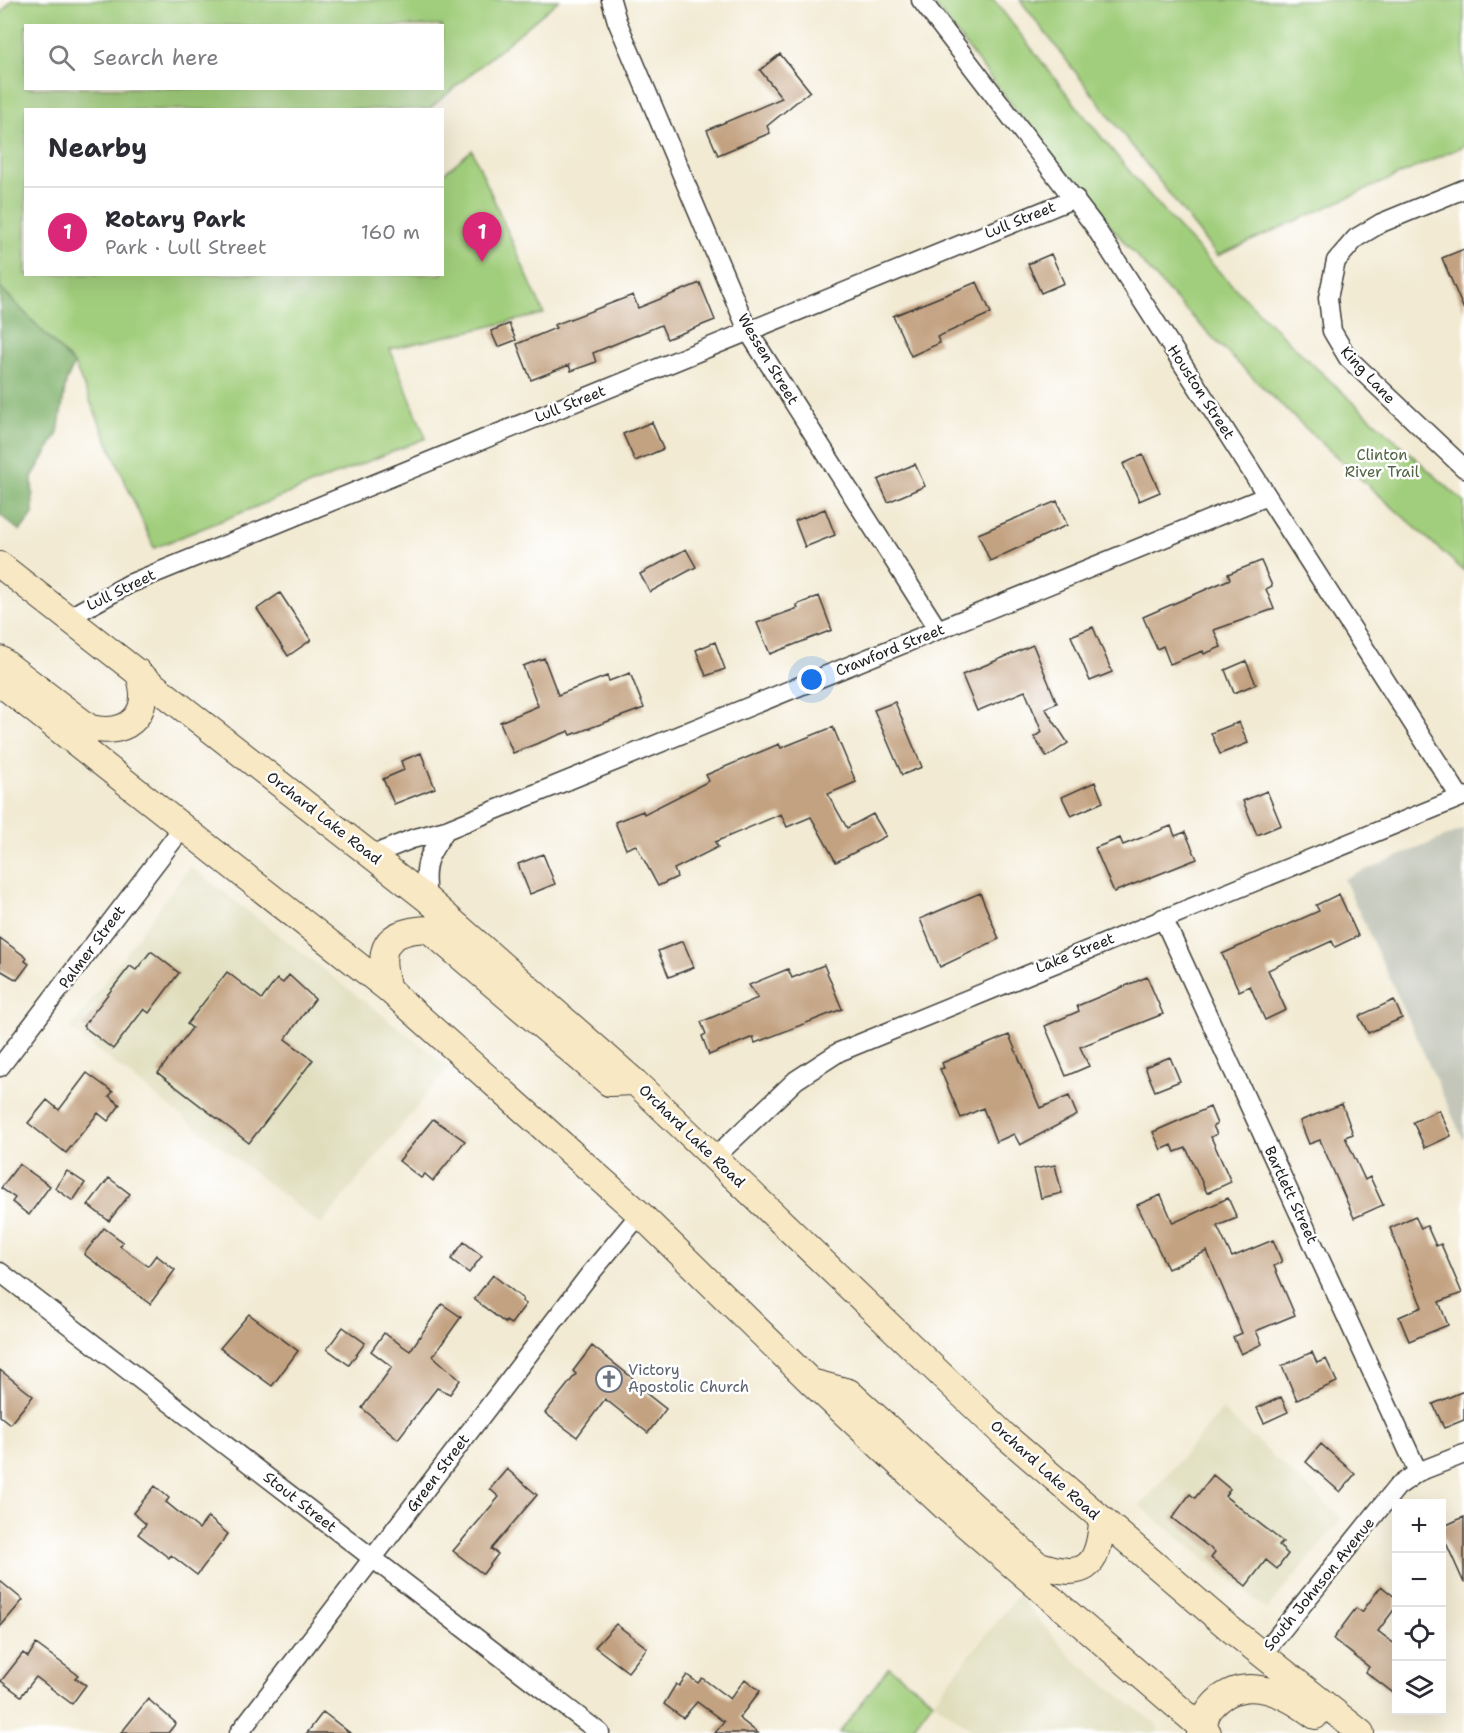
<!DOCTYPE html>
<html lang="en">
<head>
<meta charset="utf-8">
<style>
	:root { --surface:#fff; --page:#f7f7f7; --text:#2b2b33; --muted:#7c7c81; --line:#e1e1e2; --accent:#db2777 }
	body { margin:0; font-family:"Shantell Sans",sans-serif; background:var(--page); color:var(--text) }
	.controls { position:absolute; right:18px; bottom:18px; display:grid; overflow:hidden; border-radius:0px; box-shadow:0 6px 24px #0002 }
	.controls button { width:54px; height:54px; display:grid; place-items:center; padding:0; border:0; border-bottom:2px solid var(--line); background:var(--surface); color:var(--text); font:30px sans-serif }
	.you { position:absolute; left:812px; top:680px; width:21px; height:21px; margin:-15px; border:4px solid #fff; border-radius:50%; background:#1a73e8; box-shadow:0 0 0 9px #1a73e833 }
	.badge { display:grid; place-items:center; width:39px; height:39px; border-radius:50%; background:var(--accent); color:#fff; font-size:20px; font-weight:700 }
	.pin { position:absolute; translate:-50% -50px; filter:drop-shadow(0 2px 3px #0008) }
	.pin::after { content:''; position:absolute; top:32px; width:21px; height:18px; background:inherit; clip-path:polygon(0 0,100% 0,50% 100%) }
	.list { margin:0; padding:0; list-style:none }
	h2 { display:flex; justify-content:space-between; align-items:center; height:78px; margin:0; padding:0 24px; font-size:26px }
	h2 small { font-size:20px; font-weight:400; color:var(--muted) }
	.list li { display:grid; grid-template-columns:39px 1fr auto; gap:18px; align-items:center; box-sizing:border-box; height:90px; padding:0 24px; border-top:2px solid var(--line) }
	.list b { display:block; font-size:22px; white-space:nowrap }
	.list p { margin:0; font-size:20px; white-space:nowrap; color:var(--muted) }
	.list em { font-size:20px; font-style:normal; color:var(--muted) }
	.icon { flex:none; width:33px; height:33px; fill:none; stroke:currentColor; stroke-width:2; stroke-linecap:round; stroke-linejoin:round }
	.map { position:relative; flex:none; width:1464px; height:1733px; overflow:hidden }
	.search { position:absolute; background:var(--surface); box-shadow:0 6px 24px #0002; left:24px; top:24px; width:420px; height:66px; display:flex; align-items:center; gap:15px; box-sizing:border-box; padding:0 21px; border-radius:0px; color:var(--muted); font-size:22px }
	.panel { position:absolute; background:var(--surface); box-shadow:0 6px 24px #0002; left:24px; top:108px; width:420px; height:168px; border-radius:0px }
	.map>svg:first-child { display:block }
	.built { fill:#dfddbb }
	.industrial { fill:#c3c6b9 }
	.green { fill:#a1ce7b; stroke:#5e754c; stroke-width:1.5; fill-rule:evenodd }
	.forest { fill:#80b16b; stroke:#4e6644; stroke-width:1.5 }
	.building { fill:#c3a281 }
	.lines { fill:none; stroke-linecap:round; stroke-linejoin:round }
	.street-casing { stroke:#3c3b37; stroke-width:21 }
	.secondary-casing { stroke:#3c3b37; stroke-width:28 }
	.street { stroke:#fff; stroke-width:18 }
	.secondary { stroke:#f8e8c3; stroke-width:26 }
	.labels { text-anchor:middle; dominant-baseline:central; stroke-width:5; stroke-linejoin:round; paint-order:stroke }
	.street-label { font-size:15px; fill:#1c1c1c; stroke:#fff }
	.park-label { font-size:15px; fill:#516342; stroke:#fff }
	.worship-label { font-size:15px; fill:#5b616d; stroke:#fff; text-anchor:start }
</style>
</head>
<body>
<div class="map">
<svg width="1464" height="1733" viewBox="0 0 1464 1733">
	<rect width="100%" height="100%" fill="#fff"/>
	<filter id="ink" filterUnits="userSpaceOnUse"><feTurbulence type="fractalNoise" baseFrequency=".0167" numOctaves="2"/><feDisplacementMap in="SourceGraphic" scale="12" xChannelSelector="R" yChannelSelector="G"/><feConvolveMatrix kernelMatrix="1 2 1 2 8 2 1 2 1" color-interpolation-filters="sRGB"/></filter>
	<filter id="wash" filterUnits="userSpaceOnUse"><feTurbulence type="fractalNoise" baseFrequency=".008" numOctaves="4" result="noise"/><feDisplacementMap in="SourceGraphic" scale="24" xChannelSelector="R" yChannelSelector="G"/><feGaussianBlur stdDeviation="1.35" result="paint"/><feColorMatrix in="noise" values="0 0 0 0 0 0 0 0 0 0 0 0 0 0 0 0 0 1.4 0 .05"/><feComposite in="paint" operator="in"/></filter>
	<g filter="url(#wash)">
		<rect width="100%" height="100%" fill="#f2ead3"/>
		<path class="built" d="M190 866 449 1067 321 1225 70 1029Z
			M1222 1410 1342 1518 1267 1610 1140 1506Z
			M1018 1595 1072 1658 1158 1726V1733H976L933 1701Z"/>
		<path class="industrial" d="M1464 829V1141L1344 879Z"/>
		<path class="green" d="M12 0H559L429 109 26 110V274H442L443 174 472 150 544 314 390 349 426 438 154 548 74 364 0 287V15ZM26 26H442V88H26Z
			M931 0H994C1059 84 1123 168 1195 246 1279 337 1371 419 1464 502V571C1358 477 1252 383 1156 278 1076 189 1003 95 931 0Z
			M1020 0H1464V146L1217 256Z
			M889 1667 933 1701 909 1733H839Z"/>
		<path class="forest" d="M0 287 74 364 66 382 58 433 32 477 33 514 20 531 0 515Z"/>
		<g id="blocks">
			<path class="building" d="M780 54 810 91 767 126 770 133 718 155 707 130 782 98 760 70Z
				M1464 249V310L1442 258Z
				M1051 254 1064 283 1041 293 1028 264Z
				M977 282 991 313 937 337 940 343 911 356 893 316Z
				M700 283 715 320 667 339 661 325 593 353 596 362 571 371 569 365 531 380 517 344 556 328 554 325 633 295 638 308Z
				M509 324 516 340 498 347 491 331Z
				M652 422 663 449 635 461 623 434Z
				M1143 455 1160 492 1139 501 1123 464Z
				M915 464 925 486 888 502 878 480Z
				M1057 501 1067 525 990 561 978 534Z
				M825 509 835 535 805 547 795 521Z
				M686 549 696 567 650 592 640 574Z
				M1261 561 1272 586 1266 589 1274 609 1214 630 1221 647 1204 654 1203 651 1170 664 1163 646 1157 649 1143 617 1230 579 1228 574Z
				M280 593 311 640 288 656 257 609Z
				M819 596 832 630 770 654 757 623 798 608 796 605Z
				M1093 627 1112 672 1090 681 1071 636Z
				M715 642 725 669 706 676 696 650Z
				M1033 645 1057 703 1045 708 1068 743 1047 757 1034 737 1042 732 1025 691 977 711 962 675Z
				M544 658 558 695 607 676 609 681 630 673 644 708 571 735 569 731 513 753 500 722 538 706 523 666Z
				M1246 661 1256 684 1234 693 1225 670Z
				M895 702 922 767 902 775 874 710Z
				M1239 722 1248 743 1220 754 1211 733Z
				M833 727 856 782 828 794 847 828 873 814 886 836 836 862 811 817 787 827 781 814 715 842 718 847 674 869 677 877 658 886 636 845 626 849 615 822 643 811 644 814 709 781 706 775 779 744 781 748Z
				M421 753 435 788 394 804 383 779 404 770 401 761Z
				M1095 782 1103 802 1071 816 1062 797Z
				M1267 791 1281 825 1257 835 1243 801Z
				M1171 826 1175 836 1185 832 1197 859 1114 892 1095 848 1120 838 1123 845Z
				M543 854 555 884 530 894 518 864Z
				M980 893 999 939 940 967 920 919Z
				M1339 894 1358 936 1335 947 1332 941 1268 970 1286 1010 1265 1020 1250 986 1239 991 1222 954 1319 911 1316 905Z
				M0 938 27 958 25 961 29 964 17 980 0 970Z
				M683 941 694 967 669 977 658 951Z
				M151 951 179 973 149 1013 144 1009 113 1049 83 1026 130 966 136 970Z
				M824 965 842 1009 755 1043 753 1037 709 1055 702 1036 706 1034 701 1022 758 998 749 985 788 969 792 978Z
				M227 972 262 999 277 979 283 983 289 975 315 999 285 1039 313 1060 249 1143 158 1073 192 1028 187 1024Z
				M1147 977 1163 1014 1080 1047 1089 1066 1066 1076 1045 1026 1079 1011 1077 1006Z
				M1394 1000 1402 1018 1368 1033 1359 1016Z
				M1009 1035 1040 1108 1069 1096 1077 1115 1020 1145 1014 1134 996 1142 983 1108 961 1118 940 1069 944 1068 942 1063Z
				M1170 1057 1180 1081 1155 1091 1145 1067Z
				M87 1073 113 1092 109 1096 120 1105 108 1121 98 1113 66 1153 28 1123 47 1100 59 1110Z
				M1342 1104 1353 1134 1345 1137 1365 1180 1370 1177 1383 1205 1354 1218 1320 1140 1309 1144 1300 1121Z
				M1210 1107 1217 1124 1213 1126 1217 1134 1211 1137 1231 1182 1207 1193 1186 1148 1175 1152 1172 1145 1161 1150 1153 1132Z
				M1439 1110 1451 1136 1425 1148 1413 1122Z
				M433 1119 465 1141 433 1181 425 1174 421 1178 399 1161Z
				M19 1164 50 1186 29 1215 12 1202 15 1198 1 1188Z
				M1055 1165 1062 1193 1041 1198 1034 1169Z
				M67 1171 85 1183 73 1201 55 1188Z
				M109 1178 130 1194 109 1221 88 1205Z
				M1161 1195 1173 1223 1228 1198 1237 1218 1217 1226 1232 1257 1273 1240 1282 1262 1274 1266 1295 1315 1256 1331 1262 1344 1241 1354 1233 1337 1242 1333 1207 1251 1168 1269 1137 1205Z
				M1415 1216 1421 1228 1427 1226 1436 1246 1441 1244 1462 1293 1439 1302 1448 1325 1409 1341 1399 1317 1422 1307 1390 1228Z
				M104 1228 123 1242 120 1246 148 1266 156 1255 175 1270 150 1304 84 1254Z
				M464 1242 482 1256 469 1273 451 1259Z
				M493 1275 523 1299 522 1301 526 1304 511 1324 506 1321 505 1323 474 1299Z
				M442 1304 461 1317 433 1356 460 1380 450 1394 437 1388 398 1439 362 1408 392 1367 371 1351 384 1333 410 1351Z
				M249 1314 298 1351 272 1386 220 1348Z
				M343 1327 365 1343 349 1365 327 1349Z
				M592 1346 644 1387 642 1390 666 1409 648 1433 605 1399 577 1437 545 1413 576 1374 573 1371Z
				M1312 1352 1317 1363 1326 1359 1337 1382 1297 1400 1282 1366Z
				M0 1370 33 1396 10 1424 0 1416Z
				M1464 1391V1420L1444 1428 1433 1404Z
				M1281 1397 1288 1412 1264 1423 1257 1408Z
				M1321 1444 1355 1474 1340 1492 1306 1462Z
				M507 1469 537 1495 491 1549 498 1554 483 1574 453 1551 499 1497 490 1489Z
				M1213 1475 1230 1489 1225 1496 1283 1542 1279 1546 1288 1554 1277 1569 1266 1560 1246 1586 1211 1558 1215 1552 1172 1518 1190 1494 1195 1498Z
				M155 1486 169 1498 166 1502 199 1529 208 1517 228 1534 197 1575 171 1555 169 1558 138 1534 146 1524 133 1513Z
				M1464 1517V1583L1442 1534V1527Z
				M0 1581 23 1600 0 1627Z
				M1381 1586 1396 1598V1607L1378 1631 1396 1645V1695L1366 1672 1369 1667 1333 1639 1356 1608 1362 1612Z
				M616 1624 647 1648 628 1672 595 1647Z
				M36 1644 78 1675 75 1678 86 1685 72 1704 36 1677 21 1696 1 1681 23 1653 28 1657Z
				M687 1675 698 1683 702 1678 730 1699 745 1679 760 1691 739 1718 758 1733H715L724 1722 697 1702 683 1718 664 1704 676 1684 679 1686Z
				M148 1699 176 1723 168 1733H121Z
				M323 1712 350 1733H307Z"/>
		</g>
	</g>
	<g filter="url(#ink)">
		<use href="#blocks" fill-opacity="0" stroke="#3c3b37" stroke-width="1.5"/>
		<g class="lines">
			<defs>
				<path id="street" d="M611 0 617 21 748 331 938 630
					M921 0 1093 224 1460 797
					M1464 189 1381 223 1356 238 1336 261 1328 298 1332 331 1348 358 1464 468
					M68 618 129 584 1075 198
					M372 855 412 839 446 830 1267 496
					M427 899C423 865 426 858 446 830
					M1163 918 1418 1472
					M0 1067 184 826
					M715 1157 796 1080 839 1052 1464 796
					M0 1272 600 1733
					M1262 1655 1397 1487 1418 1472 1464 1454
					M239 1733 590 1274 640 1214"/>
				<path id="secondary" d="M0 565 427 899 635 1082 1003 1434 1229 1628 1361 1733
					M0 659 90 728C132 737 153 711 138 672
					M0 683 388 989 640 1214 811 1382 946 1508 1208 1733
					M388 989C377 949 383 931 428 929L609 1083 635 1082
					M815 1383 849 1392 1037 1564C1084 1580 1098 1569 1102 1522
					M1200 1733C1205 1726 1205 1714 1211 1708 1241 1671 1285 1693 1315 1716"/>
			</defs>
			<use href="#street" class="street-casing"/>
			<use href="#secondary" class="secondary-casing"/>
			<use href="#street" class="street"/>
			<use href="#secondary" class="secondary"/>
		</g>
	</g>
	<defs>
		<symbol id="church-ring" viewBox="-11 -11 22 22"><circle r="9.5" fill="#fff" stroke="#6b7280" stroke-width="1.5"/><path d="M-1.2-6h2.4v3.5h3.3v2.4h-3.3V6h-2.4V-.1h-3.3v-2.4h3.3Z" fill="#6b7280"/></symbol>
	</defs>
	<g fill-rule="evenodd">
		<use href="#church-ring" x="594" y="1364" width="30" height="30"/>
	</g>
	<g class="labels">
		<g class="street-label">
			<text transform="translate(1020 220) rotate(-22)">Lull Street</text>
			<text transform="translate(768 359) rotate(59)">Wessen Street</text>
			<text transform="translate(1368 375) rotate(47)">King Lane</text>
			<text transform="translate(1201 392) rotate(57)">Houston Street</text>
			<text transform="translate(570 404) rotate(-22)">Lull Street</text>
			<text transform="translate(121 590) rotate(-26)">Lull Street</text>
			<text transform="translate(890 650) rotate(-22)">Crawford Street</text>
			<text transform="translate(324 818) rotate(38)">Orchard Lake Road</text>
			<text transform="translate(92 947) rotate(-53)">Palmer Street</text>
			<text transform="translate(1075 953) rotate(-22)">Lake Street</text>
			<text transform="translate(692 1136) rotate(44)">Orchard Lake Road</text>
			<text transform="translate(1291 1195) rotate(65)">Bartlett Street</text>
			<text transform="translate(1045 1470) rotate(42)">Orchard Lake Road</text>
			<text transform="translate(438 1473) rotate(-53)">Green Street</text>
			<text transform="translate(300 1502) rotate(38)">Stout Street</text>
			<text transform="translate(1319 1584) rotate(-51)">South Johnson Avenue</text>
		</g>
		<g class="park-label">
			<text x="1382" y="455">Clinton<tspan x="1382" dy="17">River Trail</tspan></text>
		</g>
		<g class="worship-label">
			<text x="628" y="1370">Victory<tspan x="628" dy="17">Apostolic Church</tspan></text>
		</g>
	</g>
</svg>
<div class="controls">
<button>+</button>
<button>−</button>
<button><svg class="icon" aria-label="locate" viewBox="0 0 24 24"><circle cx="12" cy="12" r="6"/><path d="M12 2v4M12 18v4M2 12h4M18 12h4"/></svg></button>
<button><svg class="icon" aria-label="layers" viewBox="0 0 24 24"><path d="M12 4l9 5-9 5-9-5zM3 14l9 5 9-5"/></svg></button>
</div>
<div class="you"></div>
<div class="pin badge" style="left:482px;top:262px">1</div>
<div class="search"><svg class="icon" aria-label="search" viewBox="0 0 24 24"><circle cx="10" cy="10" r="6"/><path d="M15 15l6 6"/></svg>Search here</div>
<section class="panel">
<h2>Nearby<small></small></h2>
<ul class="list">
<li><span class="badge">1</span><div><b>Rotary Park</b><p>Park · Lull Street</p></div><em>160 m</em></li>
</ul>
</section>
</div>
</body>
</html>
